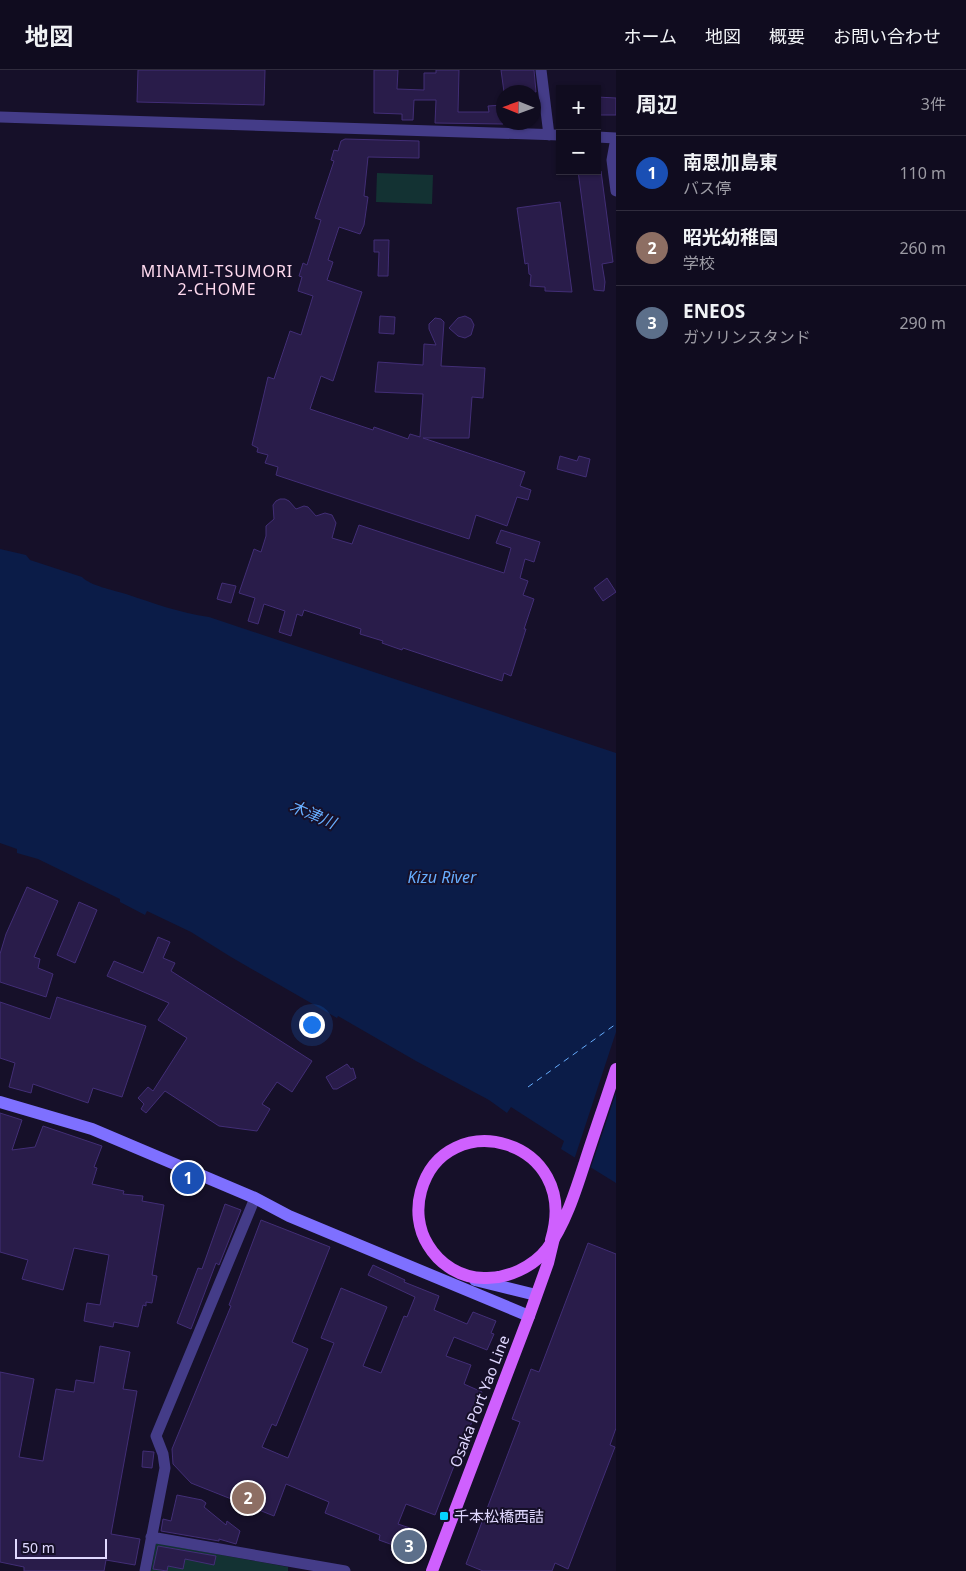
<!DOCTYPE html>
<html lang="ja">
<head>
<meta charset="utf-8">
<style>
	:root { --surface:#100c1f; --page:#191528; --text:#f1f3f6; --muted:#9c9ba4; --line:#302c3d; --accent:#2563eb }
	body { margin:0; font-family:"Noto Sans","Noto Sans JP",sans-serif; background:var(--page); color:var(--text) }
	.controls { position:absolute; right:15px; top:15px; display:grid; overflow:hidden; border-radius:0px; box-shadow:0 1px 4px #0004 }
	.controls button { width:45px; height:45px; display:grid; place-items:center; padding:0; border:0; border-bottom:1px solid var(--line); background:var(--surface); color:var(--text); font:25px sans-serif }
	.compass { position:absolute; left:496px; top:15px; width:45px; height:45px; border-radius:50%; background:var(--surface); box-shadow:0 1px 4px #0004; rotate:271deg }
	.scale { position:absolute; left:15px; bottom:12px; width:92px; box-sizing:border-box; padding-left:5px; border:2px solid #e0d8ff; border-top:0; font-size:14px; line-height:18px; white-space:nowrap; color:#e0d8ff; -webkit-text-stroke:4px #161029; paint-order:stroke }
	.you { position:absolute; left:311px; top:954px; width:18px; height:18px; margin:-12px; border:4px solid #fff; border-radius:50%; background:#1a73e8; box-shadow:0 0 0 8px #1a73e833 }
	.badge { display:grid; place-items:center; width:32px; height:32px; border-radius:50%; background:var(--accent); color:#fff; font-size:16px; font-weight:700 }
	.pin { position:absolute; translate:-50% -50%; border:2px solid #fff; box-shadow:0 1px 5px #0006 }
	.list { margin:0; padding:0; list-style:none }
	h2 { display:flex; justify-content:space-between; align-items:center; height:65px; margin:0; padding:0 20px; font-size:21px }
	h2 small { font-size:16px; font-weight:400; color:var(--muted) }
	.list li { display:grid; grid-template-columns:32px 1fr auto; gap:15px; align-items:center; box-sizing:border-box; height:75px; padding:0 20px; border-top:1px solid var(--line) }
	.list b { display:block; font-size:19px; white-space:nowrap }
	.list p { margin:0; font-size:16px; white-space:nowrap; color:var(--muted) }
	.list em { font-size:16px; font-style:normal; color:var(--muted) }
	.map { position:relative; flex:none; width:616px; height:1501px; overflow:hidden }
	header { display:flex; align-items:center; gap:30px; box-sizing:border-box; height:70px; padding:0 25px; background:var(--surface); border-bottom:1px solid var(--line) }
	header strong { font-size:24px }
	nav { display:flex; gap:28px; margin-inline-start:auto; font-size:18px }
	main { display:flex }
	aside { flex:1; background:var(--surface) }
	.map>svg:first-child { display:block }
	.green { fill:#133233 }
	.water { fill:#0b1c48 }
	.pier { fill:#161029 }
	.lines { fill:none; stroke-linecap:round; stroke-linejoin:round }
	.ferry { stroke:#67adfe; stroke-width:1; stroke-dasharray:6 5; stroke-linecap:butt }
	.building { fill:#291c4a; stroke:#422e76 }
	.street { stroke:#443c88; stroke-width:11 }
	.secondary { stroke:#7e70ff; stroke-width:12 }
	.primary { stroke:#cf60fe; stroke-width:12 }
	.primary-bridge { stroke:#cf60fe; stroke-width:12 }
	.poi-dot { fill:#05d3fe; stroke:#161029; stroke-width:2 }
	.labels { text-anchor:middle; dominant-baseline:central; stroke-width:4; stroke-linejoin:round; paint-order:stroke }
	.street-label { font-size:15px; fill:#e0d8ff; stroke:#161029 }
	.poi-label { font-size:15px; fill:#e0d8ff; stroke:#161029; text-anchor:start }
	.neighbourhood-label { font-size:16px; letter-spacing:1px; fill:#ffdaef; stroke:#161029 }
	.water-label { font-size:16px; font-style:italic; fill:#67adfe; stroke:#161029 }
</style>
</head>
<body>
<header>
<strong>地図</strong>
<nav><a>ホーム</a><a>地図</a><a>概要</a><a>お問い合わせ</a></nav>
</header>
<main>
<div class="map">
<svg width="616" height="1501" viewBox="0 0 616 1501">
	<rect width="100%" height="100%" fill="#161029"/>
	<path class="green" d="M377 103 433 105 432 134 376 132Z
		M156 1473 288 1497V1501H151Z"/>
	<path class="water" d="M0 479 26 485 30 490 82 507C91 516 113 520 126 524 153 533 180 543 209 547L616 683V1113L561 1079 564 1071 511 1037 507 1043 489 1030 416 991 338 946 337 948 231 887 191 862 147 841 145 845 120 832V829L38 789 17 783V779L0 773Z"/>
	<path class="pier" d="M616 962V1023L590 1100 574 1090Z"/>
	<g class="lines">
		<path class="ferry" d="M528 1017 616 954"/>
	</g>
	<path class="building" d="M138 0H265L264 35 137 32Z
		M374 0H398L397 19 424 20V3H436V0H459L458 42H489L488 36 503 35V54L435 53 436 30H414L413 50H402V44L374 43Z
		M501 0H534L536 22H529V20L504 22Z
		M597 27 616 28V45H597Z
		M345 69 419 71V88L368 87 364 126 368 127 364 155 360 164 339 157 328 190 333 192 327 210 362 222 333 311 321 306 310 339 373 360 374 357 408 369 410 364 420 367 423 324 375 322 378 292 423 295 424 274 436 275 429 259V254L435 248 441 249 444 252 441 296 485 298 483 328 472 327 469 368H423L525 402 520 416 531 420 528 430 517 427 507 456 476 445 469 469 276 405 278 397 265 393 268 385 257 382 258 378 252 375 268 307 274 309 290 261 301 265 313 226 298 221 302 207 299 206 303 193 307 195 321 150 315 148 334 91 331 90 334 80 338 81 341 71Z
		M578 101H601L613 192 602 194 605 212 604 221 594 220Z
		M560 132 572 222 545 221V217L530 216 531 205 529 204 528 193 525 194 517 138Z
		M374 170H389L388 206H378L379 182H374Z
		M380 246 395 247 394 264 379 263Z
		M465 246 471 249 474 255 471 265 465 268 458 266 449 258 458 248Z
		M560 386 577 391 579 386 590 389 586 407 557 399Z
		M280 429H285L289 431 296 439 304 436 308 437 316 446 325 443 332 445 336 453 332 468 352 474 359 455 504 503 511 478 496 473 501 460 540 472 534 492 525 489 520 508 528 511 523 525 534 529 524 559H526L511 606 504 603 502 611 403 578 402 580 382 573 383 571 360 564 361 559 304 540 302 546 297 544 291 566 279 562 285 541 264 534 258 554 248 551 255 528 239 523 254 479 261 482 266 466V456L274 449 273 435 276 431Z
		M607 508 616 522 603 531 594 518Z
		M222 513 236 516 231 533 217 529Z
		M27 817 58 831 34 887 40 889 38 898 53 904 46 927 0 912V884L6 864Z
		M79 832 97 840 75 893 57 885Z
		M158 867 170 872 163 888 175 893 171 901 312 991 292 1022 277 1012 262 1034 270 1039 257 1061 219 1056 165 1021 146 1043 141 1039 144 1034 138 1028 148 1017 153 1021 187 968 158 950 169 933 107 906 114 891 143 903Z
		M57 927 146 956 122 1027 93 1018 88 1033 33 1014 31 1023 9 1017 15 993 0 988V932L50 949Z
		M347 994 351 999 353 998 356 1008 337 1019H333L326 1007Z
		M0 1043 22 1050 12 1080 35 1077 43 1056 102 1076 94 1097 97 1098 92 1114 124 1121 123 1124 143 1126 142 1131 164 1135 152 1205 157 1206 152 1233 146 1232V1236L143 1235 138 1257 114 1252 113 1257 84 1251 87 1233 100 1235 109 1185 74 1178 63 1220 22 1209 28 1190 0 1182Z
		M225 1134 241 1140 219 1195 216 1193 191 1259 177 1253 198 1198 202 1199Z
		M261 1150 330 1177 292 1272 308 1279 276 1356 272 1354 262 1377 288 1388 334 1273 321 1268 341 1218 387 1237 363 1296 381 1303 404 1246 407 1247 415 1227 368 1205 373 1195 405 1210 404 1212 439 1226 434 1240 467 1254 473 1242 496 1251 491 1263 494 1264 487 1280 454 1267 446 1286 471 1295 464 1314 482 1322 471 1346 474 1347 459 1383 435 1445 406 1434 398 1454 413 1459 410 1467 416 1472 424 1475 418 1490 391 1480 393 1475 379 1470 380 1465 325 1443 329 1432 286 1414 274 1446 191 1413 173 1394 172 1379 231 1236 229 1235Z
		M588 1173 616 1184V1358L610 1375 615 1377 568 1499 555 1493 552 1501H483L466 1494 520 1352 512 1349 531 1299 539 1302Z
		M100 1276 130 1282 123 1319 137 1321 111 1464 140 1469 135 1495 106 1490 104 1501H24V1497L0 1492V1302L34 1309 19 1387 43 1391 56 1319 74 1322 76 1310 94 1313Z
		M143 1381 154 1382 152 1398 142 1397Z
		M177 1425 202 1430 206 1433 204 1437 226 1455 227 1451 240 1461 236 1474 219 1469V1471L161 1461 163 1449 171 1451Z
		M158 1476 216 1486 214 1495 185 1489 183 1499 168 1496 167 1501 153 1499Z"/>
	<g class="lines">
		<path class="street" d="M541 0 549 65
			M0 47 560 65
			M597 67 616 68
			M616 68 612 90 616 121
			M151 1467 345 1501
			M145 1501 165 1398 163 1384 156 1366 255 1128"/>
		<path class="secondary" d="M0 1032 92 1059 255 1128 289 1146 529 1246
			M475 1210 536 1225"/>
		<path class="primary" d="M432 1501 529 1246 548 1193 554 1168"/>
		<path class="primary-bridge" d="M551 1170C582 1068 445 1034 421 1121 416 1139 418 1159 428 1175 440 1195 461 1208 484 1208 507 1209 533 1197 547 1179 565 1155 576 1120 585 1092 595 1061 606 1030 616 999"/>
	</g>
	<rect class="poi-dot" x="439" y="1441" width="10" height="10" rx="2.5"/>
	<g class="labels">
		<g class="street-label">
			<text transform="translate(479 1331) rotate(-69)">Osaka Port Yao Line</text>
		</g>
		<g class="poi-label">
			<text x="454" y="1446">千本松橋西詰</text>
		</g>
		<g class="neighbourhood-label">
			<text x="217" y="201">MINAMI-TSUMORI<tspan x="217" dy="18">2-CHOME</tspan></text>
		</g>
		<g class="water-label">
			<text transform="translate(313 744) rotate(23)">木津川</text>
			<text x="442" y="807">Kizu River</text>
		</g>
	</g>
</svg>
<div class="controls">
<button>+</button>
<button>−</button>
</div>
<svg class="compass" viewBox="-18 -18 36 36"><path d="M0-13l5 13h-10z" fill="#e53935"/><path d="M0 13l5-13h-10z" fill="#9c9ba4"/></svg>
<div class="scale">50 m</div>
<div class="you"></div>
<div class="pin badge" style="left:188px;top:1108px;background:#1a4fb4">1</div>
<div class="pin badge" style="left:248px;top:1428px;background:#8d6e63">2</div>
<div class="pin badge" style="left:409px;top:1476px;background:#5c6f8a">3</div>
</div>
<aside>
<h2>周辺<small>3件</small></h2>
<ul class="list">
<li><span class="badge" style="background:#1a4fb4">1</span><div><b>南恩加島東</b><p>バス停</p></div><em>110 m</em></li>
<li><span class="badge" style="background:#8d6e63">2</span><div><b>昭光幼稚園</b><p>学校</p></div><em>260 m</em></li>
<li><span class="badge" style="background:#5c6f8a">3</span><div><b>ENEOS</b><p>ガソリンスタンド</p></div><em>290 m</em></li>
</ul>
</aside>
</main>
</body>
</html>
